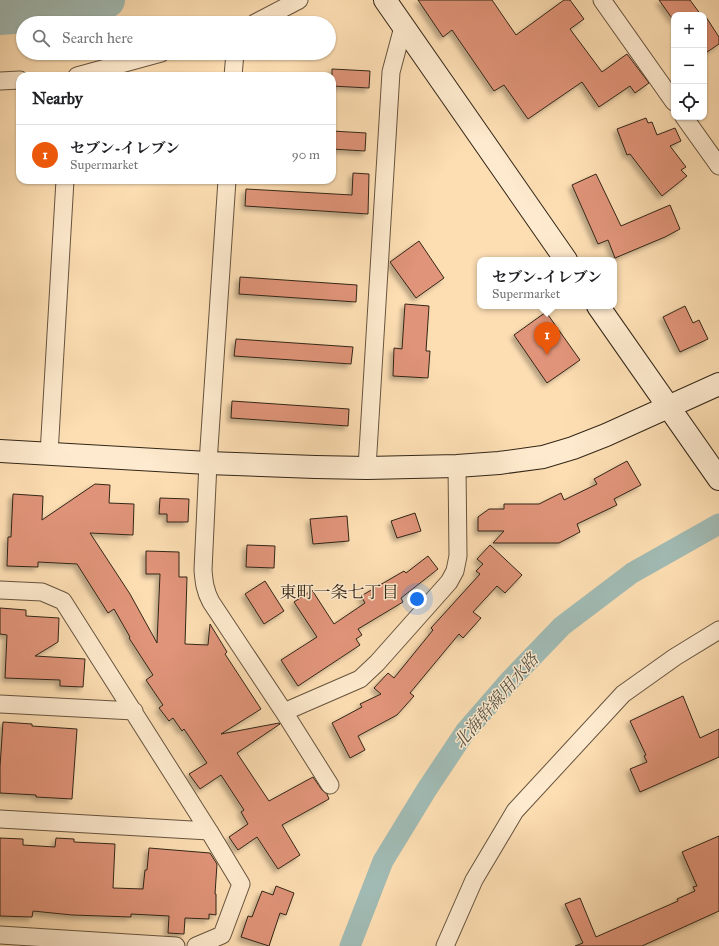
<!DOCTYPE html>
<html lang="en">
<head>
<meta charset="utf-8">
<style>
	:root { --surface:#fff; --page:#f2f2f2; --text:#202124; --muted:#757577; --line:#e0e0e0; --accent:#ea580c }
	body { margin:0; font-family:"IM FELL Great Primer","Noto Serif JP",serif; background:var(--page); color:var(--text) }
	.controls { position:absolute; right:12px; top:12px; display:grid; overflow:hidden; border-radius:8px; box-shadow:0 1px 3px #0004 }
	.controls button { width:36px; height:36px; display:grid; place-items:center; padding:0; border:0; border-bottom:1px solid var(--line); background:var(--surface); color:var(--text); font:20px sans-serif }
	.you { position:absolute; left:417px; top:599px; width:14px; height:14px; margin:-10px; border:3px solid #fff; border-radius:50%; background:#1a73e8; box-shadow:0 0 0 6px #1a73e833 }
	.badge { display:grid; place-items:center; width:26px; height:26px; border-radius:50%; background:var(--accent); color:#fff; font-size:13px; font-weight:700 }
	.pin { position:absolute; translate:-50% -33px; filter:drop-shadow(0 1px 2px #0008) }
	.pin::after { content:''; position:absolute; top:21px; width:14px; height:12px; background:inherit; clip-path:polygon(0 0,100% 0,50% 100%) }
	.popup { position:absolute; left:477px; top:257px; width:140px; height:52px; box-sizing:border-box; display:grid; place-content:center; border-radius:8px; background:var(--surface); filter:drop-shadow(0 1px 3px #0005); font-size:13px; white-space:nowrap; color:var(--muted) }
	.popup b { font-size:15px; color:var(--text) }
	.popup::after { content:''; position:absolute; left:50%; top:100%; margin-left:-8px; border:8px solid transparent; border-top-color:var(--surface) }
	.list { margin:0; padding:0; list-style:none }
	h2 { display:flex; justify-content:space-between; align-items:center; height:52px; margin:0; padding:0 16px; font-size:17px }
	h2 small { font-size:13px; font-weight:400; color:var(--muted) }
	.list li { display:grid; grid-template-columns:26px 1fr auto; gap:12px; align-items:center; box-sizing:border-box; height:60px; padding:0 16px; border-top:1px solid var(--line) }
	.list b { display:block; font-size:15px; white-space:nowrap }
	.list p { margin:0; font-size:13px; white-space:nowrap; color:var(--muted) }
	.list em { font-size:13px; font-style:normal; color:var(--muted) }
	.icon { flex:none; width:22px; height:22px; fill:none; stroke:currentColor; stroke-width:2; stroke-linecap:round; stroke-linejoin:round }
	.map { position:relative; flex:none; width:719px; height:946px; overflow:hidden }
	.search { position:absolute; background:var(--surface); box-shadow:0 1px 3px #0004; left:16px; top:16px; width:320px; height:44px; display:flex; align-items:center; gap:10px; box-sizing:border-box; padding:0 14px; border-radius:22px; color:var(--muted); font-size:15px }
	.panel { position:absolute; background:var(--surface); box-shadow:0 1px 3px #0004; left:16px; top:72px; width:320px; height:112px; border-radius:12px }
	.map>svg:first-child { display:block }
	.lines { fill:none; stroke-linecap:round; stroke-linejoin:round }
	.canal { stroke:#a1bbb4; stroke-width:21 }
	.river { stroke:#a1bbb4; stroke-width:36 }
	.building { fill:#e09479; stroke:#332617; filter:url(#shadow) }
	.street-casing { stroke:#66543e; stroke-width:19 }
	.secondary-casing { stroke:#332617; stroke-width:24 }
	.street { stroke:#feeace; stroke-width:17 }
	.secondary { stroke:#feeace; stroke-width:22 }
	.labels { text-anchor:middle; dominant-baseline:central; stroke-width:3; stroke-linejoin:round; paint-order:stroke }
	.neighbourhood-label { font-size:17px; fill:#332617; stroke:#feeace }
	.water-label { font-size:17px; font-style:italic; fill:#545346; stroke:#feeace }
</style>
</head>
<body>
<div class="map">
<svg width="719" height="946" viewBox="0 0 719 946">
	<defs>
		<filter id="shadow"><feDropShadow dx="-3.5" dy="3.5" stdDeviation="2" flood-color="#0004"/></filter>
	</defs>
	<rect width="100%" height="100%" fill="#fddeb3"/>
	<filter id="stains"><feTurbulence type="fractalNoise" baseFrequency=".005" numOctaves="4"/><feColorMatrix values="0 0 0 0 .2 0 0 0 0 .09 0 0 0 0 .02 0 0 0 .5 -.17"/></filter>
	<radialGradient id="worn" r=".72"><stop offset=".6" stop-color="#630" stop-opacity="0"/><stop offset="1" stop-color="#630" stop-opacity=".3"/></radialGradient>
	<g class="lines">
		<path class="canal" d="M350 946 383 861 427 789 465 732 511 679 562 626 632 573 719 524"/>
		<path class="river" d="M0 17 66 12 107 0"/>
	</g>
	<path class="building" d="M418 0H492L516 35 564 0H570L584 19 570 29 602 72 627 54 649 83 635 93 630 86 599 107 582 82 528 119 504 85 494 91 452 30 443 37Z
		M659 0H690L701 15H674V21Z
		M706 17 719 37V44L704 54V18Z
		M332 69 370 71 369 88 332 86Z
		M646 118 648 123 652 122 657 135 675 128 681 141 670 146 686 167 681 170 687 176 662 196 630 154 627 155 617 129Z
		M332 131 366 133 365 151 332 149Z
		M353 173 369 174 368 214 245 206 246 189 352 195Z
		M596 174 621 226 670 205 680 229 665 237 615 258 608 240 598 244 572 185Z
		M419 241 444 278 416 298 390 262Z
		M240 277 357 285 356 302 239 294Z
		M405 304 429 306 426 351H430L428 378 393 376 394 348 402 349Z
		M685 306 693 323 699 320 708 339 680 352 663 317Z
		M546 312 580 360 547 383 514 335Z
		M236 339 353 347 351 364 234 356Z
		M232 401 349 409 348 426 231 418Z
		M627 461 641 485 614 499 617 505 577 524 580 532 559 543H493L504 531H478V517L489 509H504V504H539L561 493 564 500 597 484 594 479Z
		M95 484 110 485 109 503 134 504 133 535 90 533 130 594 157 643 160 574H146V551L179 552V577H187L185 644 208 645 210 624 227 652 225 654 261 709 221 734 279 723 280 724 237 753 269 801 313 777 322 790 327 794 329 799 282 825 300 855 278 869 257 837 238 850 229 837 248 824 241 812 244 810 221 775 200 789 189 774 207 763 184 729 182 731 173 718 169 721 159 708 163 705 146 680 153 675 129 638 130 637 114 609 108 613 77 564 38 562V567L7 566 8 537H11L13 494 43 496 42 520Z
		M160 498 189 499 188 522H167V514H159Z
		M415 513 421 531 397 538 391 521Z
		M347 516 349 541 313 544 310 519Z
		M247 545 275 546 274 568 246 567Z
		M490 545 522 575 505 593 497 586 473 612 481 618 463 638 459 634 410 693 414 696 397 715 358 736 365 750 350 758 332 723 362 707 360 704 381 694 374 688 388 673 394 678 433 630 431 628 480 574 476 571 483 564 477 559Z
		M428 556 438 569 401 598 403 602 358 629 362 635 356 639 360 645 298 686 281 660 317 637 294 602 312 590 334 624 365 603 361 596 404 571 406 573Z
		M265 581 284 611 264 624 245 594Z
		M0 608 26 610V616L59 618 58 642 35 656 85 659 83 687 60 686V680L5 678 7 635 0 634Z
		M683 696 700 738 719 729V757L640 792 630 769 647 762 644 756 646 755 630 721Z
		M3 722 32 724V726L77 729 72 799 36 797V795L0 793V767Z
		M719 836V911L642 946H575L583 943 565 904 580 898 596 937 678 901 677 899 695 891 693 887 697 886 682 852Z
		M0 838 23 839V845L55 847 56 838 74 839V842L115 844 113 888 143 889 145 870H147L149 848 210 853 217 864 215 894H216V915L209 914V919L185 918 184 934 168 933 169 916 131 914V917L72 915 33 911 32 917 0 916Z
		M276 886 294 893 286 915 280 913 269 946 241 937 248 916 252 917 262 891 273 895Z"/>
	<g class="lines">
		<defs>
			<path id="street" d="M602 0 674 102
				M255 23 299 0
				M77 76 161 53
				M233 76 235 53
				M0 81 20 80
				M684 117 719 166
				M227 180 208 463 203 570C204 582 205 591 211 602L284 712 330 785
				M49 454 65 180
				M367 468 391 72 403 27
				M0 590 42 592 63 601 209 831 241 884 222 935 196 946
				M0 704 134 711
				M284 712 360 679 377 663 449 582 455 571 458 556 457 466
				M0 819 209 831
				M0 935 176 946
				M445 946 474 880 515 811 623 694 675 657 719 630"/>
			<path id="secondary" d="M385 0 566 260
				M598 306 719 479
				M0 451 208 463 315 467 367 468 457 466 499 463 543 457 573 448 606 435 719 384"/>
		</defs>
		<use href="#street" class="street-casing"/>
		<use href="#secondary" class="secondary-casing"/>
		<use href="#street" class="street"/>
		<use href="#secondary" class="secondary"/>
	</g>
	<g class="labels">
		<g class="neighbourhood-label">
			<text x="339" y="592">東町一条七丁目</text>
		</g>
		<g class="water-label">
			<text transform="translate(496 701) rotate(-49)">北海幹線用水路</text>
		</g>
	</g>
	<rect width="100%" height="100%" filter="url(#stains)"/>
	<rect width="100%" height="100%" fill="url(#worn)"/>
</svg>
<div class="controls">
<button>+</button>
<button>−</button>
<button><svg class="icon" aria-label="locate" viewBox="0 0 24 24"><circle cx="12" cy="12" r="6"/><path d="M12 2v4M12 18v4M2 12h4M18 12h4"/></svg></button>
</div>
<div class="you"></div>
<div class="pin badge" style="left:547px;top:355px">1</div>
<div class="popup"><b>セブン-イレブン</b>Supermarket</div>
<div class="search"><svg class="icon" aria-label="search" viewBox="0 0 24 24"><circle cx="10" cy="10" r="6"/><path d="M15 15l6 6"/></svg>Search here</div>
<section class="panel">
<h2>Nearby<small></small></h2>
<ul class="list">
<li><span class="badge">1</span><div><b>セブン-イレブン</b><p>Supermarket</p></div><em>90 m</em></li>
</ul>
</section>
</div>
</body>
</html>
